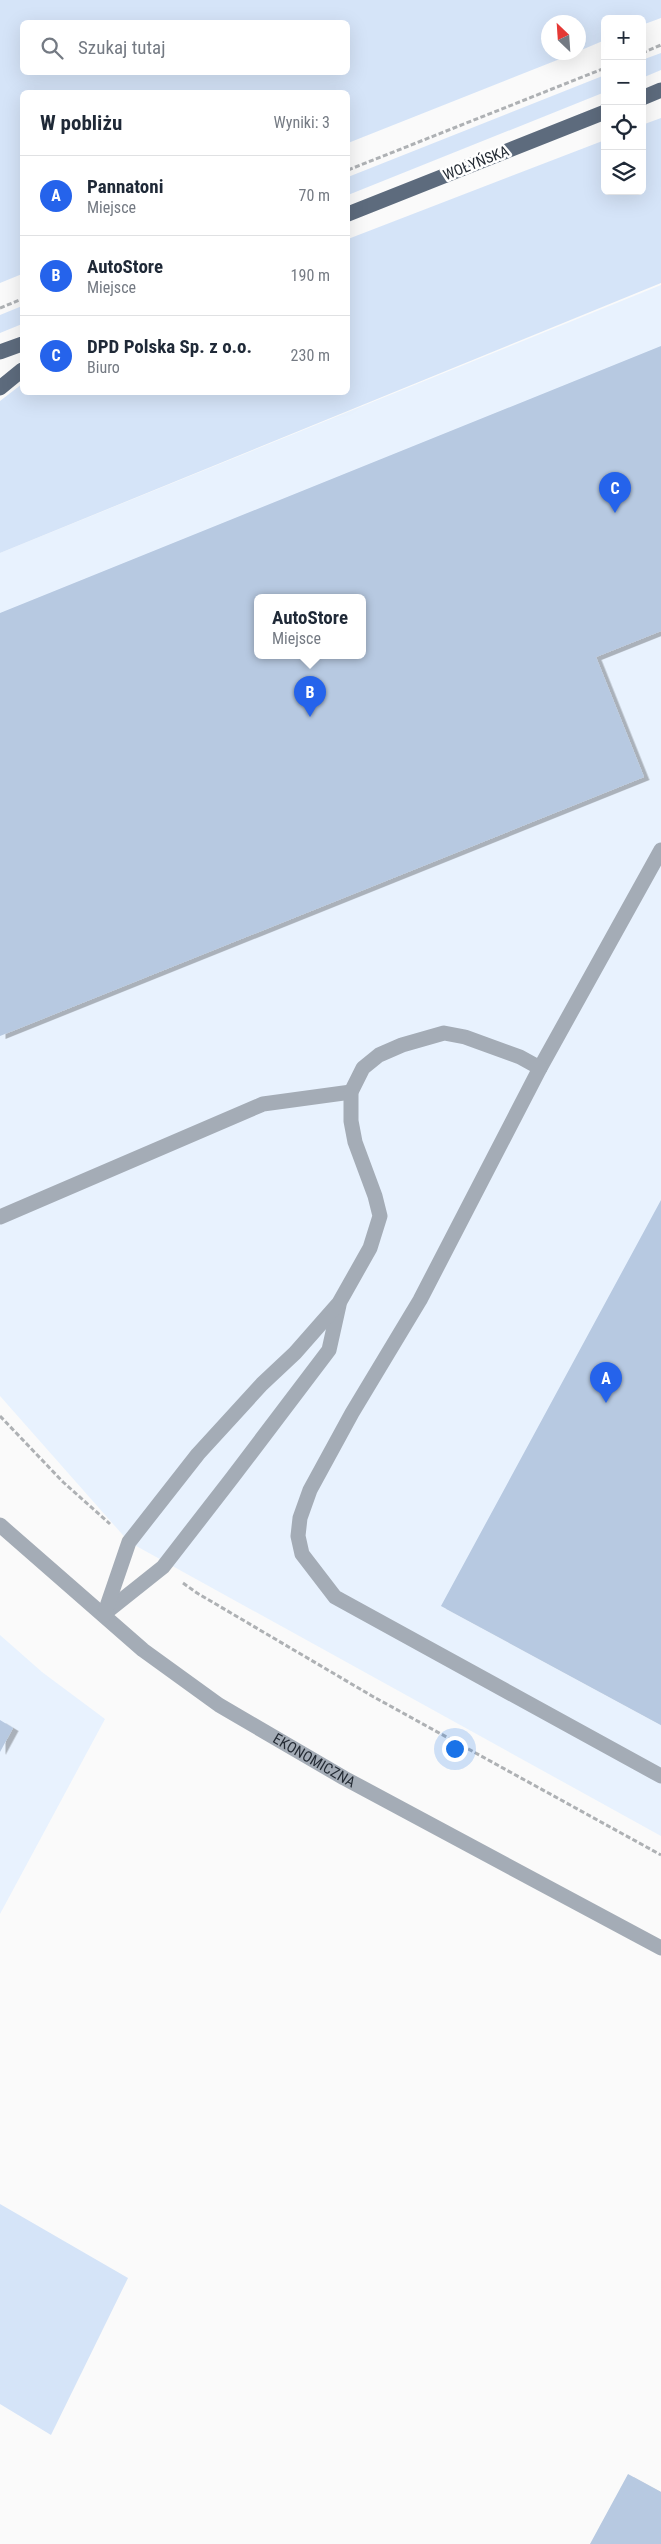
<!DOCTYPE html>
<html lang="pl">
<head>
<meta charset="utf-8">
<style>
	:root { --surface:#fff; --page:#f6f6f7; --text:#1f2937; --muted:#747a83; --line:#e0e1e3; --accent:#2563eb }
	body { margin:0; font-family:"Roboto Condensed",sans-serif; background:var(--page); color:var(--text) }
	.controls { position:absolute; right:15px; top:15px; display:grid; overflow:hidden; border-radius:8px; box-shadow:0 5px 20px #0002 }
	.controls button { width:45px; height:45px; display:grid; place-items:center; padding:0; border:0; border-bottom:1px solid var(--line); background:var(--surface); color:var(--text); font:25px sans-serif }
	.compass { position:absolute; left:541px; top:15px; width:45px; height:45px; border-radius:50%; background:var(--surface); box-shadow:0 5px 20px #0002; rotate:335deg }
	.you { position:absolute; left:454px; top:1748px; width:18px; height:18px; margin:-12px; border:4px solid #fff; border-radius:50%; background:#1a73e8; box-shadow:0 0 0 8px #1a73e833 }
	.badge { display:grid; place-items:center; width:32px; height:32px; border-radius:50%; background:var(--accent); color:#fff; font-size:16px; font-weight:700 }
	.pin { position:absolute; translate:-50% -41px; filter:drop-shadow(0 1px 2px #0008) }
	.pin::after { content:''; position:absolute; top:26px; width:18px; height:15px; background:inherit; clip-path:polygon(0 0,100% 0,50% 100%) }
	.popup { position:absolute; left:254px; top:594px; width:112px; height:65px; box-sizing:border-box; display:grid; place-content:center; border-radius:8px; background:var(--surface); filter:drop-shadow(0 1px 4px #0005); font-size:16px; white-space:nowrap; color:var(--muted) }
	.popup b { font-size:19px; color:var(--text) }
	.popup::after { content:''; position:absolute; left:50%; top:100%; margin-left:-10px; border:10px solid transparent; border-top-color:var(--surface) }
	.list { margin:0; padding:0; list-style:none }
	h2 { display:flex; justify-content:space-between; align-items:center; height:65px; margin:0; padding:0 20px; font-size:21px }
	h2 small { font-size:16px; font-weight:400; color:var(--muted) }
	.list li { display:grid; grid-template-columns:32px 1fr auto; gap:15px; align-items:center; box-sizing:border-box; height:80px; padding:0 20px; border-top:1px solid var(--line) }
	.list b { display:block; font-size:19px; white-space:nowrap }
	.list p { margin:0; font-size:16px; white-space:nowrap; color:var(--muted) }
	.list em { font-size:16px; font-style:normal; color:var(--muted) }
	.icon { flex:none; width:28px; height:28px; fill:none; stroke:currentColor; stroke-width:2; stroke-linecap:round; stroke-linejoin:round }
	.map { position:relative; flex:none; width:661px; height:2544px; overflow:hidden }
	.search { position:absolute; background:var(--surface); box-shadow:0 5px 20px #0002; left:20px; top:20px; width:330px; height:55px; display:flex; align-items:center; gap:12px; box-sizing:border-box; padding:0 18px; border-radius:8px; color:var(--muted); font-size:19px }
	.panel { position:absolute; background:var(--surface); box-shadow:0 5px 20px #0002; left:20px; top:90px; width:330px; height:305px; border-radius:8px }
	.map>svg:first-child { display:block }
	.built { fill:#e8f2fe; fill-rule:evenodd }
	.green { fill:#d5e4f8; fill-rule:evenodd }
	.building { fill:#b7c9e1; fill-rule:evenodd; filter:url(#shadow) }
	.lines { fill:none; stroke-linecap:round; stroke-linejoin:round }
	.path { stroke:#aeb1b4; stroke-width:3; stroke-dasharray:5 2.5; stroke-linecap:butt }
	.minor { stroke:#a4acb6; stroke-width:15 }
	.major { stroke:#5d6b7d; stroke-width:15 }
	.labels { text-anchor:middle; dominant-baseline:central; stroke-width:5; stroke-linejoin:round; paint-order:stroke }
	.street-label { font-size:15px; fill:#252c35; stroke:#fff }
</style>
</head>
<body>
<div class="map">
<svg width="661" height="2544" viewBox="0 0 661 2544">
	<defs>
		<filter id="shadow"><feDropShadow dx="5.5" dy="3" stdDeviation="0" flood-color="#0004"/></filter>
	</defs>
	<rect width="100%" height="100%" fill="#fafafa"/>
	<path class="built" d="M661 285V1836L129 1542 0 1396V553ZM258 598H362V656H258Z
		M0 1635 42 1672 105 1719 0 1914Z"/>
	<path class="green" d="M0 0H661V18L642 25V19H605V40L579 51 578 22H548V52L575 53 348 143V92H22V274L0 283ZM22 22H348V72H22Z
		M661 53V70L642 78V60Z
		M605 75V92L348 195V177Z
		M661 118V283L0 553V401L22 384V392H348V239L605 140V191H642V125Z
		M22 306V324L0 333V315Z
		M0 2204 128 2278 51 2435 0 2404Z"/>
	<path class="building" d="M661 346V631L596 657 644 777 0 1036V613ZM258 598H362V656H258Z
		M661 1200V1725L441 1606Z
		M0 1720 13 1728 0 1752Z
		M628 2474 661 2492V2544H590Z"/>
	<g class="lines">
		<path class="path" d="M642 53 661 45
			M348 170 605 68
			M0 308 22 299
			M0 1416 63 1482 110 1524
			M183 1583 197 1593 372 1696 661 1855"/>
		<g class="minor">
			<path d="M540 1068 661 850"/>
			<path d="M0 1217 263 1104 351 1092"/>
			<path id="s1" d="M0 1525 143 1650 219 1705 344 1778 661 1948"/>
			<path d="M104 1614 163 1567 232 1478 329 1350 339 1305"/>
			<path d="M104 1615 129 1542 198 1454 262 1384 295 1353 339 1303 370 1248 380 1216 375 1196 355 1142 351 1121V1092L363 1068 379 1055 402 1045 444 1033 465 1037 520 1057 540 1068 420 1300 352 1413 310 1490 300 1518 298 1536 302 1554 335 1597 661 1776"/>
		</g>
		<path class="major" d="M642 98 661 90
			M348 214 605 112
			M0 352 22 344
			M0 388 22 370"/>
	</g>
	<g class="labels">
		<g class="street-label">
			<text transform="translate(476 163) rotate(-22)">WOŁYŃSKA</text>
			<text stroke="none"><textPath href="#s1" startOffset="394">EKONOMICZNA</textPath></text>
		</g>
	</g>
</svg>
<div class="controls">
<button>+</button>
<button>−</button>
<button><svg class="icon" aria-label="locate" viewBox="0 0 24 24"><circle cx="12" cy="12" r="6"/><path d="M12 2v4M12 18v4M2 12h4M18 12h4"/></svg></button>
<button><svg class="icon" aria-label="layers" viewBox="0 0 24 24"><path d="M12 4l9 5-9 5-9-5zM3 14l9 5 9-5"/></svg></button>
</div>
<svg class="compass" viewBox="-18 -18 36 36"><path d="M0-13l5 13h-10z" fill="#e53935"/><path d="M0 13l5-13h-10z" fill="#747a83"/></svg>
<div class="you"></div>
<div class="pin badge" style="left:606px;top:1403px">A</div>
<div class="pin badge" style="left:310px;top:717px">B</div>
<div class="popup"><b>AutoStore</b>Miejsce</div>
<div class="pin badge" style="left:615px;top:513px">C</div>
<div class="search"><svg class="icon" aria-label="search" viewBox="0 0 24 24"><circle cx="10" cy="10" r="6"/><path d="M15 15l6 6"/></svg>Szukaj tutaj</div>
<section class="panel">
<h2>W pobliżu<small>Wyniki: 3</small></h2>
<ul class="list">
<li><span class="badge">A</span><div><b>Pannatoni</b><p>Miejsce</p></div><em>70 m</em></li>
<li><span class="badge">B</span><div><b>AutoStore</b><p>Miejsce</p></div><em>190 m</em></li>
<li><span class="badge">C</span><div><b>DPD Polska Sp. z o.o.</b><p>Biuro</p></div><em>230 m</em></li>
</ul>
</section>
</div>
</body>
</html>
